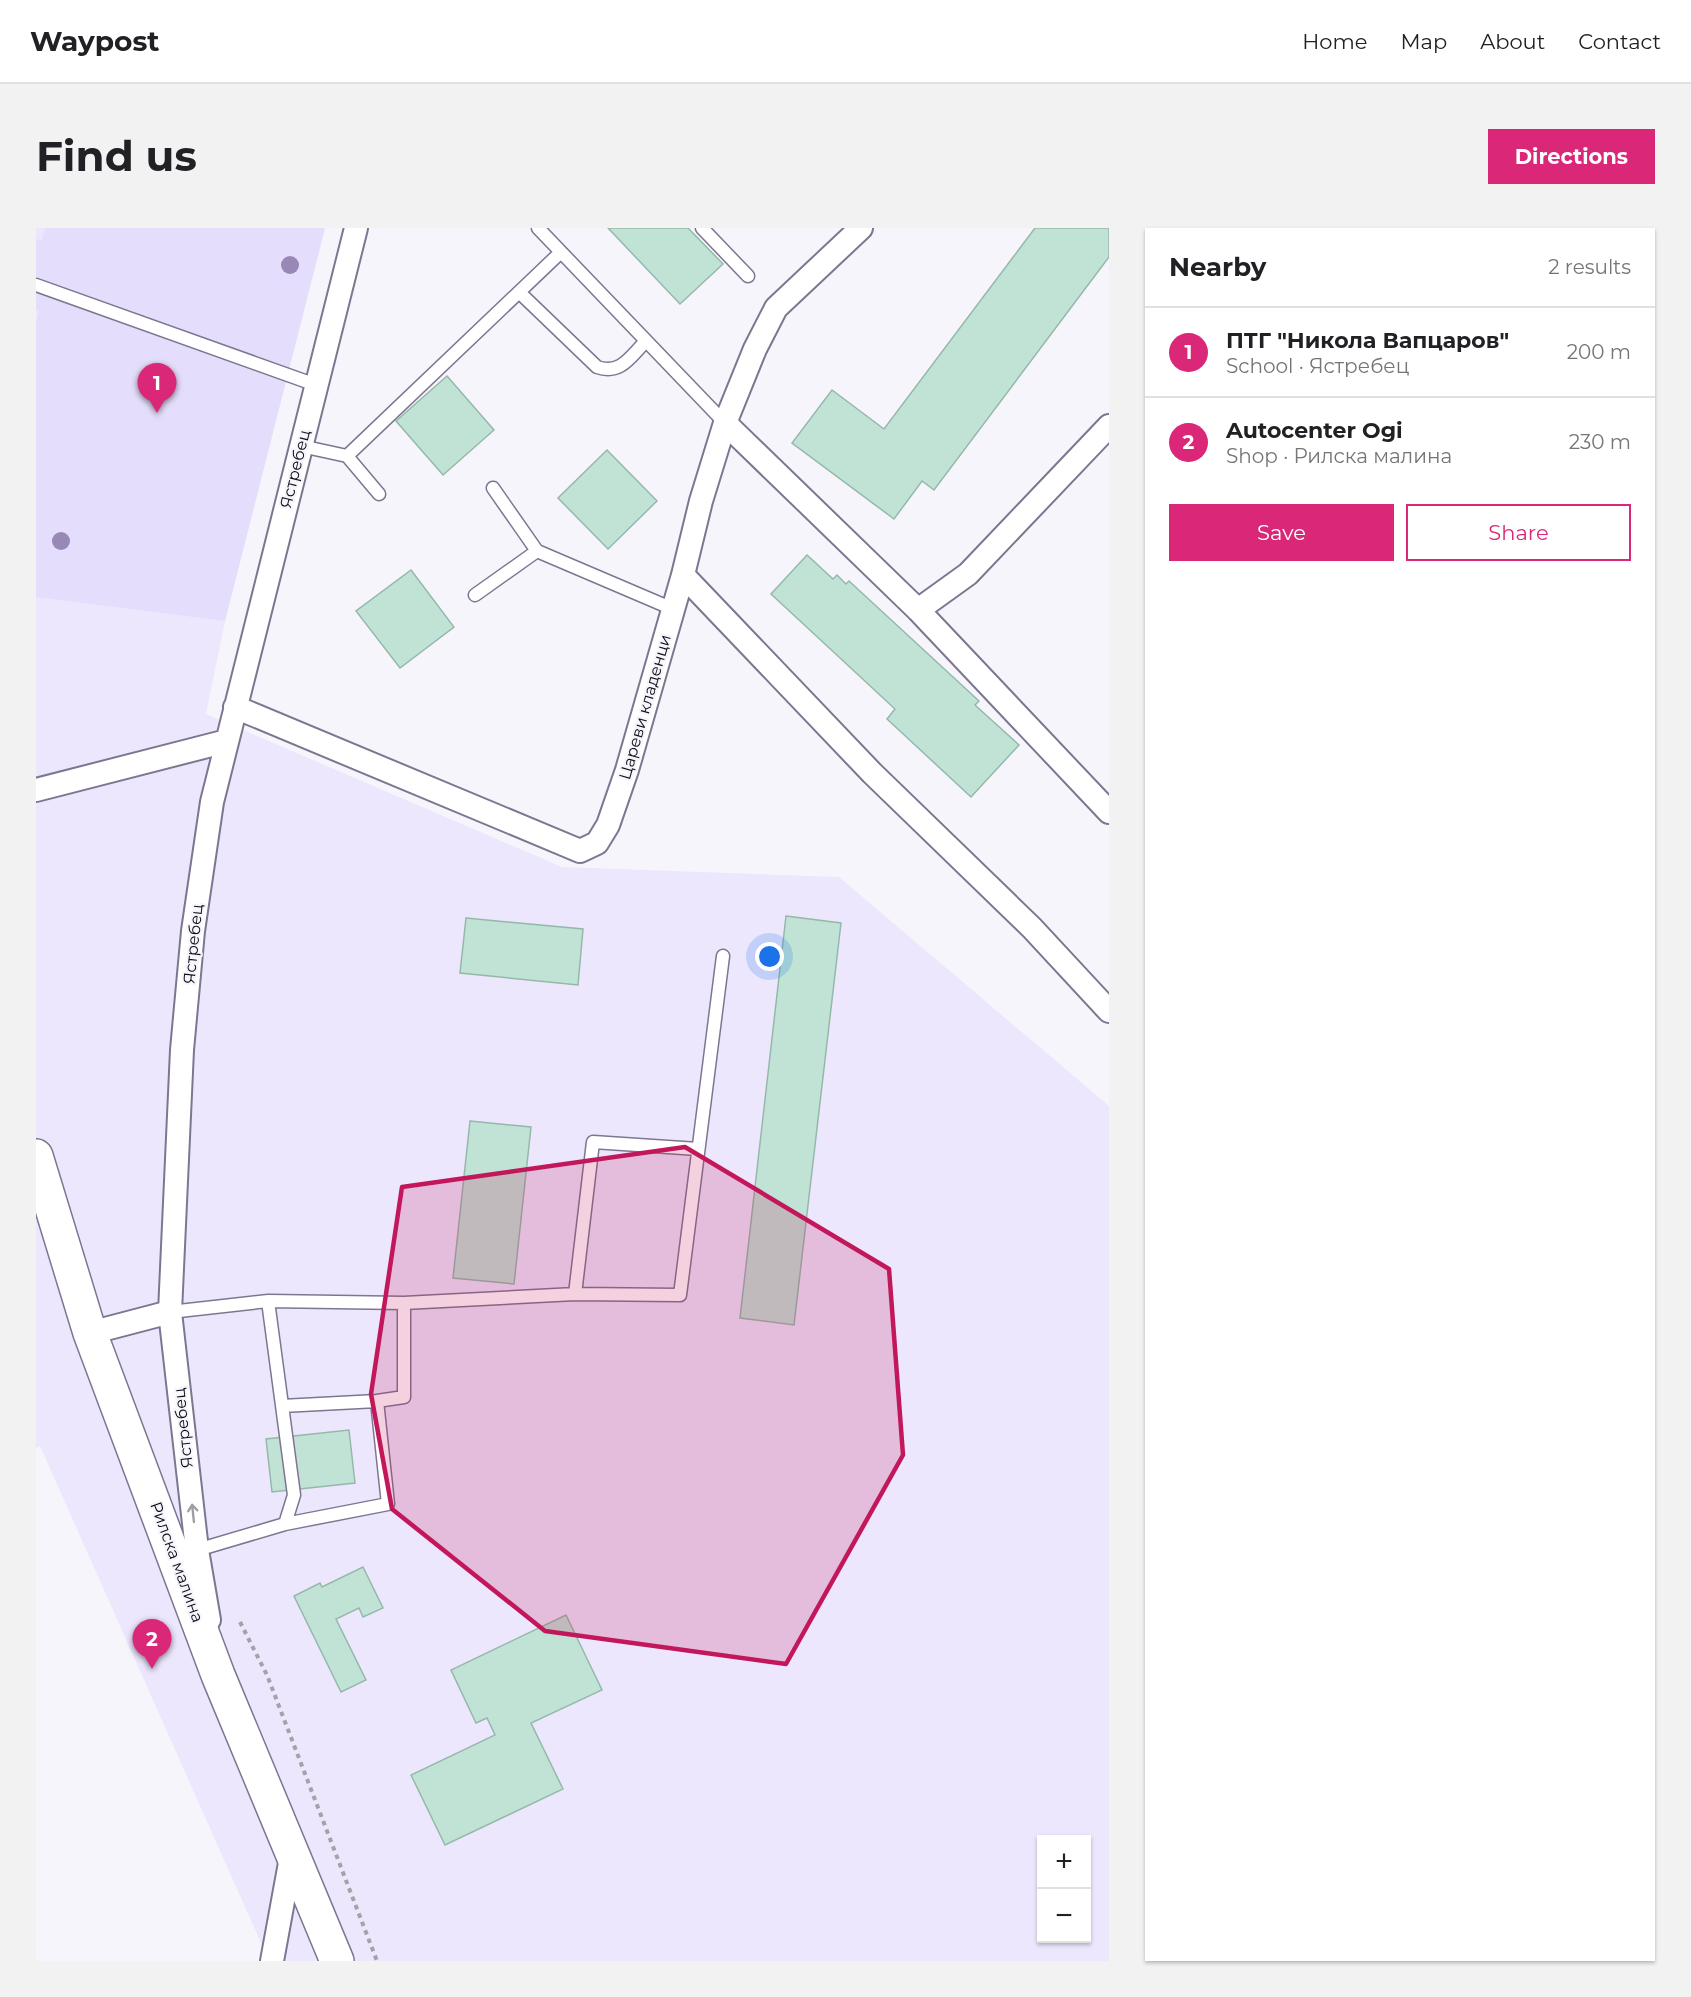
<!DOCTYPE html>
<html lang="en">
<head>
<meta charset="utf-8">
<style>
	:root { --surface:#fff; --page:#f2f2f2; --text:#202124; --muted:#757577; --line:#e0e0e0; --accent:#db2777 }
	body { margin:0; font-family:Montserrat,sans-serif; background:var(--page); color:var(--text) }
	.controls { position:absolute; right:18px; bottom:18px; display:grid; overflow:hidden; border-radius:0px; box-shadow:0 2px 4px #0004 }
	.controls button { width:54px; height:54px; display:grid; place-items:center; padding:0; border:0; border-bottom:2px solid var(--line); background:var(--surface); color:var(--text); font:30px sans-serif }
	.you { position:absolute; left:734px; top:729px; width:21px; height:21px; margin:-15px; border:4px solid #fff; border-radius:50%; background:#1a73e8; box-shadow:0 0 0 9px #1a73e833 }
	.badge { display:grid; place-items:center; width:39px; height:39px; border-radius:50%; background:var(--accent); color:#fff; font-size:20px; font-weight:700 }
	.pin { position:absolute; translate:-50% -50px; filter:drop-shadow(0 2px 3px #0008) }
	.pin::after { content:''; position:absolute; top:32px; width:21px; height:18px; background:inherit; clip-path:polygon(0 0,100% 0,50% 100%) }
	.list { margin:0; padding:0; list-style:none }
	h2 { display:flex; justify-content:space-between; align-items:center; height:78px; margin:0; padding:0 24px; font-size:26px }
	h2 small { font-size:20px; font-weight:400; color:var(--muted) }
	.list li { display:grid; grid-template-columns:39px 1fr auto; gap:18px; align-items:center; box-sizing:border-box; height:90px; padding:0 24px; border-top:2px solid var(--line) }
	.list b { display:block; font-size:22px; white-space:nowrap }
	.list p { margin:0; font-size:20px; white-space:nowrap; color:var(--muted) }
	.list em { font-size:20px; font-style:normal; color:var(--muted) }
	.actions { display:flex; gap:12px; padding:18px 24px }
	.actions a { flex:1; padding:14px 0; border:2px solid var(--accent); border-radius:0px; text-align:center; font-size:21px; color:var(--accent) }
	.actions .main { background:var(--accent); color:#fff }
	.map { position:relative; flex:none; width:1073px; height:1733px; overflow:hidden; border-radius:0px }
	header { display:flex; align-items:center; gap:36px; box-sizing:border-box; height:84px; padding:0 30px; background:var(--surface); border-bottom:2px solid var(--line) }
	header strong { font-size:28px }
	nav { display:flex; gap:33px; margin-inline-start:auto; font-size:21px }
	.intro { display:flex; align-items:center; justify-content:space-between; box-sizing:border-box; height:144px; padding:0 36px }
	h1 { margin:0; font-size:42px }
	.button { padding:15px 27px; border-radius:0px; background:var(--accent); color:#fff; font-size:21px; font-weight:700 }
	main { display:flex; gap:36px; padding:0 36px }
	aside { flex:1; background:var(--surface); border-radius:0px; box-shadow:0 2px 4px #0004 }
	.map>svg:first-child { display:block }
	.built { fill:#ede7fe; fill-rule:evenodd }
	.green { fill:#e5ddfc }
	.building { fill:#c0e3d5; stroke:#96b8ab; stroke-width:1.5 }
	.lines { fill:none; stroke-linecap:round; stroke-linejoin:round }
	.lane-casing { stroke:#7d7691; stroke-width:15 }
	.street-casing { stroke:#7d7691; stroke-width:26 }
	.secondary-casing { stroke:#7d7691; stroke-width:36 }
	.path { stroke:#a4a2a9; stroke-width:4; stroke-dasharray:4.5 4.5; stroke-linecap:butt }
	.lane { stroke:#fff; stroke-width:12 }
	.street { stroke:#fff; stroke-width:22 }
	.secondary { stroke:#fff; stroke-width:33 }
	.tree { fill:#9888b6 }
	.oneway { stroke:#9f9ea2 }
	.marked { fill:#c2185b; fill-opacity:0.2; stroke:#c2185b; stroke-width:4.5; stroke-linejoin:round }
	.labels { text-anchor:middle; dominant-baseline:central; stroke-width:4.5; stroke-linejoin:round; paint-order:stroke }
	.street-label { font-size:16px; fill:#0f0c16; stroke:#f6f5fb }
</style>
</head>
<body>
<header>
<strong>Waypost</strong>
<nav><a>Home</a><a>Map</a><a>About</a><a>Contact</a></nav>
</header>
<div class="intro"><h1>Find us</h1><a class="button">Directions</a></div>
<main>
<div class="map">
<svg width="1073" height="1733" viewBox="0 0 1073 1733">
	<rect width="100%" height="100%" fill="#f6f5fb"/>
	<path class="built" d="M0 0H289L189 393 170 486 526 639 803 649 1073 878V1733H233L4 1218 0 1220ZM1005 1612H1050V1710H1005Z"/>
	<path class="green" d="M9 0H289L189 393 0 369V95L3 83 0 82V11L6 12Z"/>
	<path class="building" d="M572 0H652L687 36 644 76Z
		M999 0H1073V29L898 262 886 253 858 291 756 215 796 162 848 201Z
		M411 148 458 202 407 247 360 193Z
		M571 222 621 273 572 321 522 270Z
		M771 327 797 351 801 347 810 356 813 353 943 473 939 477 983 517 935 569 851 491 859 481 735 366Z
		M375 342 418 399 364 440 320 383Z
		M750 688 805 695 758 1097 704 1090Z
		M430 690 547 701 542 757 424 745Z
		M434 893 495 899 478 1056 417 1050Z
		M313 1202 319 1255 236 1264 230 1211Z
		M327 1339 347 1380 327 1389 323 1380 300 1391 330 1452 305 1464 258 1368 284 1355 286 1359Z
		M530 1387 566 1462 495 1495 527 1561 409 1617 375 1547 459 1507 451 1490 440 1495 415 1442Z"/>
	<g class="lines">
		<defs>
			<path id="lane" d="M502 0 689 195
				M666 0 712 48
				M0 57 280 157
				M484 65 561 139C585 147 594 129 610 113
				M265 218 311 228 525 24
				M311 228 343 266
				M457 260 501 323
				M439 367 501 323 637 381
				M539 1066 557 914 662 921
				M134 1084 232 1073 368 1075 539 1066 644 1067 687 728
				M341 1173 368 1169V1075
				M246 1178 341 1173 352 1276 249 1296
				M161 1322 249 1296 258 1267 232 1073"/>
			<path id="street" d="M689 195 882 382 1073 584
				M647 347 836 545 996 700 1073 783
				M882 382 932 346 1073 198
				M199 479 544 623 561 615 572 597 591 542 647 347 665 273 689 195 719 121 740 80 825 0
				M0 562 191 513
				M54 1105 134 1084
				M173 1392 161 1322 134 1084 146 822 157 703 176 574 320 0
				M236 1733 256 1624"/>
			<path id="secondary" d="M0 928 54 1105 182 1447 301 1733"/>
		</defs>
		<use href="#lane" class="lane-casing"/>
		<use href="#street" class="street-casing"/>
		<use href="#secondary" class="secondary-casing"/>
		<path class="path" d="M204 1394 231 1447 341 1733"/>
		<use href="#lane" class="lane"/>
		<use href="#street" class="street"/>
		<use href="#secondary" class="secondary"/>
	</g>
	<g class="tree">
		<circle cx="254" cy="37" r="9"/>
		<circle cx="25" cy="313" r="9"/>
	</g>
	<defs><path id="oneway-shaft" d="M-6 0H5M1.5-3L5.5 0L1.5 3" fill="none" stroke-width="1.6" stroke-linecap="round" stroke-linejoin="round" transform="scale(1.5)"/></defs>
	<use class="oneway" href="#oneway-shaft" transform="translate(157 1285) rotate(-96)"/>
	<path class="marked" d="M649 919 853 1041 867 1227 750 1436 509 1403 356 1281 335 1166 366 959Z"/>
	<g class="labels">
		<g class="street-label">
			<text transform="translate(259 241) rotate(-76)">Ястребец</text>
			<text transform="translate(609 479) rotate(-74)">Цареви кладенци</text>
			<text transform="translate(157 716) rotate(-84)">Ястребец</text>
			<text transform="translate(147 1200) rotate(-96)">Ястребец</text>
			<text transform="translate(141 1334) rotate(70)">Рилска малина</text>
		</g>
	</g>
</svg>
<div class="controls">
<button>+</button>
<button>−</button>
</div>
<div class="you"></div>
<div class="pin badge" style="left:121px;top:185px">1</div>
<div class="pin badge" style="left:116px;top:1441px">2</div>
</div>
<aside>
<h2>Nearby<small>2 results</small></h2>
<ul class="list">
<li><span class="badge">1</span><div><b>ПТГ &quot;Никола Вапцаров&quot;</b><p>School · Ястребец</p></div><em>200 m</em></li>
<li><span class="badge">2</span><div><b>Autocenter Ogi</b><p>Shop · Рилска малина</p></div><em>230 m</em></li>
</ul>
<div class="actions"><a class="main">Save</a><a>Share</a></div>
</aside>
</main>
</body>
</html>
